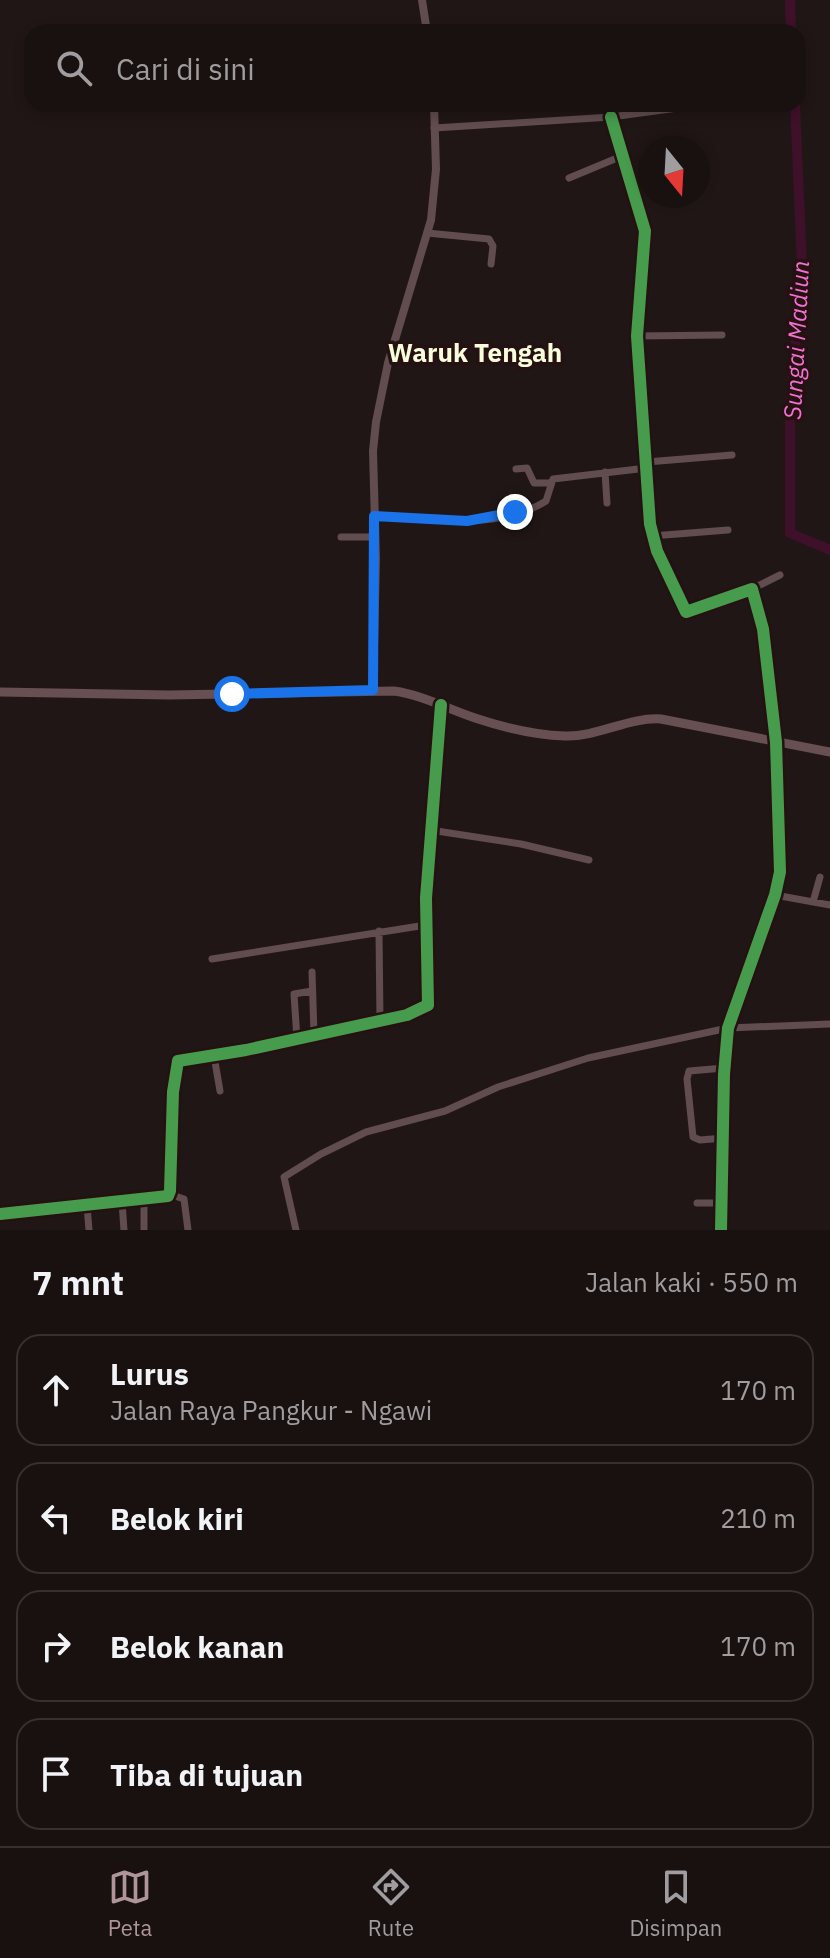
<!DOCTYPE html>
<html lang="id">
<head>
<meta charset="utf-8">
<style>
	:root { --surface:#191010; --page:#261e1e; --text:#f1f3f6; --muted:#9f9d9f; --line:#373030; --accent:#af9597 }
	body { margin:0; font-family:"IBM Plex Sans",sans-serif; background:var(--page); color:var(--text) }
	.compass { position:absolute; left:638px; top:136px; width:72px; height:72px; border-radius:50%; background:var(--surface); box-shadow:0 4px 12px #0003; rotate:162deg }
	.stop { position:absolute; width:24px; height:24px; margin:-18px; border:6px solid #1a73e8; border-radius:50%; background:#fff }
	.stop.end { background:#1a73e8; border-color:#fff; box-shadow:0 2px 8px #0008 }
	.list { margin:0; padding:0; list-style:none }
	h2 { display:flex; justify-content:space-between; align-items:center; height:104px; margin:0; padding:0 32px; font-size:34px }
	h2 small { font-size:26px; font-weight:400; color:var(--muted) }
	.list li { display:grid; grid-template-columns:52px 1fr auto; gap:24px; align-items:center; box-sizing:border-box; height:112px; margin:0 16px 16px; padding:0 16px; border:2px solid var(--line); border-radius:24px }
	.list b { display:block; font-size:30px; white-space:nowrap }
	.list p { margin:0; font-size:26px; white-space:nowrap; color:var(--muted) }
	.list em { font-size:26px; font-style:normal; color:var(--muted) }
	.icon { flex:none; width:44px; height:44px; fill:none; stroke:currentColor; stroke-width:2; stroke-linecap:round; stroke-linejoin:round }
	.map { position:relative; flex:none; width:830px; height:1230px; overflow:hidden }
	.search { position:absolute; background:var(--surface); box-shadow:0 4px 12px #0003; left:24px; right:24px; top:24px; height:88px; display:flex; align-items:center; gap:20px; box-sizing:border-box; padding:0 28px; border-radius:24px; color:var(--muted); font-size:30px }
	.sheet { height:616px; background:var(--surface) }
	nav { display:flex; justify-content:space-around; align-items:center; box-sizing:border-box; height:112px; border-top:2px solid var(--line); background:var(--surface); font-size:22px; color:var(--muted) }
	nav a { display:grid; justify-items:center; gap:4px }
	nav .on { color:var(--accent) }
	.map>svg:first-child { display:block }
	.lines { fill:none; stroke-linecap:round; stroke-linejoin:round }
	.river { stroke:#3e102a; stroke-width:10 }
	.minor { stroke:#614c4f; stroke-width:7 }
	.tertiary { stroke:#614c4f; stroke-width:8 }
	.secondary { stroke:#674f52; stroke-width:9 }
	.cycleway-casing { stroke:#261112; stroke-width:17 }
	.cycleway { stroke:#469c4c; stroke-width:12 }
	.route { stroke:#1a73e8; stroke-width:10 }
	.labels { text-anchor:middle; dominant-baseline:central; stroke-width:7; stroke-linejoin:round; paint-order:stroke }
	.water-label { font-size:24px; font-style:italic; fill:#f370d2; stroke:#261112 }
	.quarter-label { font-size:26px; font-weight:bold; fill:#f7fcdb; stroke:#261112 }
</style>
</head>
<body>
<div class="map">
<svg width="830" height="1230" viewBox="0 0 830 1230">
	<rect width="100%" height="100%" fill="#211616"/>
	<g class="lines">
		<path class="river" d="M790 0 791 32
			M795 104 802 267 790 408V533L830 550"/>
		<path class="minor" d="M611 117 645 231 637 336 650 524 657 551 686 612 752 589 763 629 776 742 780 872 775 895 728 1028 724 1074 721 1230
			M434 128 611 117 707 104
			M569 178 622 156
			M427 233 489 239 493 246 491 264
			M637 336 722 335
			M647 462 732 455
			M516 469 527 468 534 483H549
			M605 472 607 503
			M374 516C427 519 499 531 546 501L553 479 647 468
			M652 536 728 530
			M341 537H375
			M752 589 780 575
			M430 830 521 844 589 860
			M775 895 830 905
			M813 902 820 877
			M379 931 380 1021
			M212 959 426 925
			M312 972 314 1034
			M297 1039 294 994 312 991
			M214 1056 220 1091
			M724 1138 700 1140 693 1137 687 1079 689 1071 724 1068
			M169 1194 184 1199 188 1230
			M144 1199V1230
			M122 1202 124 1230
			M697 1203H722
			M87 1206 89 1230
			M0 1214 168 1196 170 1191 173 1092 178 1061 246 1050 407 1015 428 1005 426 898 441 705
			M296 1230 284 1177 321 1154 366 1132 445 1111 498 1087 588 1058 728 1028 830 1024"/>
		<path class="tertiary" d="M422 0 427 32
			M373 690 376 559 373 451 376 422 388 363 431 220 436 169 434 104"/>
		<path class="secondary" d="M0 692 169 695 394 691C422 695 448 709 475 718 502 727 537 735 565 736 598 737 628 717 661 719L830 752"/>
		<defs>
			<path id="cycleway" d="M611 117 645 231 637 336 650 524 657 551 686 612 752 589 763 629 776 742 780 872 775 895 728 1028 724 1074 721 1230
				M0 1214 168 1196 170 1191 173 1092 178 1061 246 1050 407 1015 428 1005 426 898 441 705"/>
		</defs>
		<use href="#cycleway" class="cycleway-casing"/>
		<use href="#cycleway" class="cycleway"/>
	</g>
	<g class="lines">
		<path class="route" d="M232 694 373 690 374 516 467 521 515 512"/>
	</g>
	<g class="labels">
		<g class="water-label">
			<text transform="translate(796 340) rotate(-87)">Sungai Madiun</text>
		</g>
		<g class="quarter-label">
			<text x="475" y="352">Waruk Tengah</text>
		</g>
	</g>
</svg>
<svg class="compass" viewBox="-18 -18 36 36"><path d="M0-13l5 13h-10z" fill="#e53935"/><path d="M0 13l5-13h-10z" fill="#9f9d9f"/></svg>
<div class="stop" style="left:232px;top:694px"></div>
<div class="stop end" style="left:515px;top:512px"></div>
<div class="search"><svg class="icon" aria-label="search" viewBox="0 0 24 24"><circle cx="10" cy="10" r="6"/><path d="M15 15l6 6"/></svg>Cari di sini</div>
</div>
<section class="sheet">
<h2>7 mnt<small>Jalan kaki · 550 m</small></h2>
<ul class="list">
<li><svg class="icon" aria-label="ahead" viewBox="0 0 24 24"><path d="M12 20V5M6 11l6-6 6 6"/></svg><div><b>Lurus</b><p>Jalan Raya Pangkur - Ngawi</p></div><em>170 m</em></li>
<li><svg class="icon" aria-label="left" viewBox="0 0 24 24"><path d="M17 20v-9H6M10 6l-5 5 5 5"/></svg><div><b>Belok kiri</b></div><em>210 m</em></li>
<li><svg class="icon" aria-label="right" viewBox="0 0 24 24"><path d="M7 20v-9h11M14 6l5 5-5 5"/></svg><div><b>Belok kanan</b></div><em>170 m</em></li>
<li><svg class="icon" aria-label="arrive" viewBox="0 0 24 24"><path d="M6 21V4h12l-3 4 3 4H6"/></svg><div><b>Tiba di tujuan</b></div></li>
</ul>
</section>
<nav>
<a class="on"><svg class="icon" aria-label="map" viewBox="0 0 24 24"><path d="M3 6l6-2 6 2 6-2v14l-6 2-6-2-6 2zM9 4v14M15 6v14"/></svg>Peta</a>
<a><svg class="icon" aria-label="directions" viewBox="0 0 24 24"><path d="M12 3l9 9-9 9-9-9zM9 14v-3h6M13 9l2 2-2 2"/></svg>Rute</a>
<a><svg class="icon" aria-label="saved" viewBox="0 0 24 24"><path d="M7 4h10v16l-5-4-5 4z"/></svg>Disimpan</a>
</nav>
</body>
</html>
